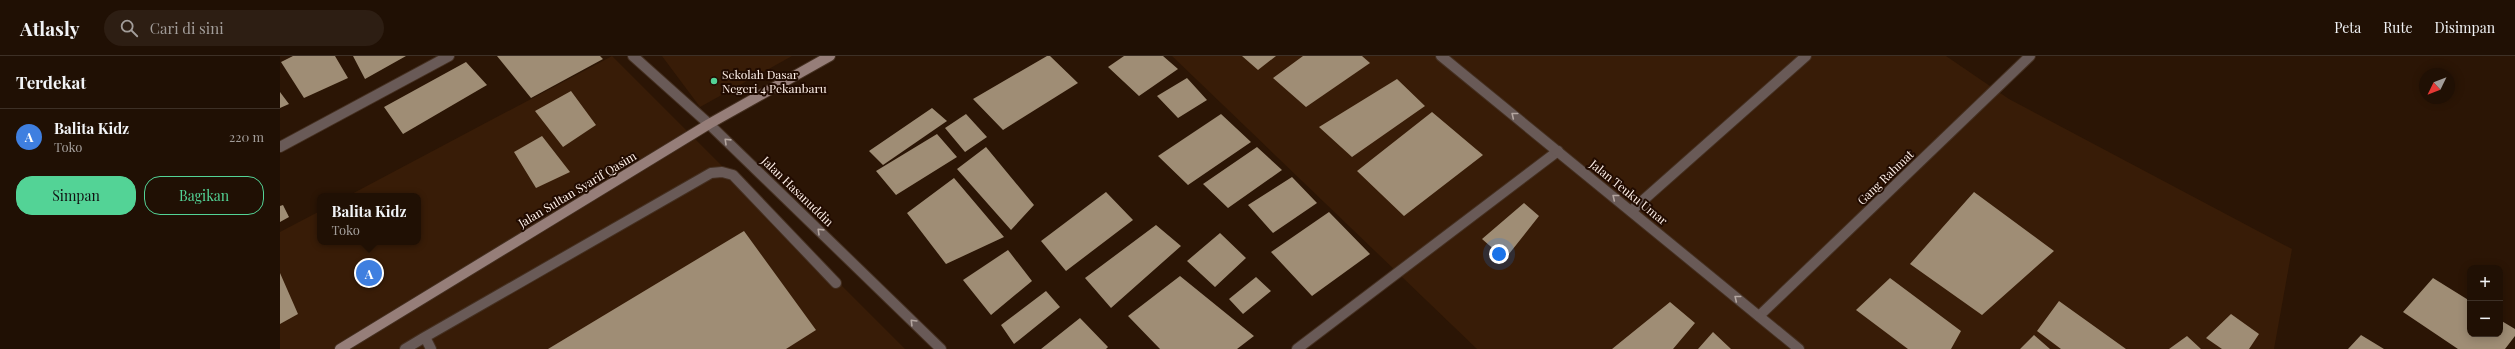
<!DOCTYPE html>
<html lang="id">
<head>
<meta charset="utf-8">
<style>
	:root { --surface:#201004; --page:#2d1e13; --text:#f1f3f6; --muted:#a29d9a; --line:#3d3026; --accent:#53d396 }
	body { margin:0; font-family:"Playfair Display",serif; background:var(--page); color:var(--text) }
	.controls { position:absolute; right:12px; bottom:12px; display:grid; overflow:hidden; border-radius:8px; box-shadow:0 2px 10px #0003 }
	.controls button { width:36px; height:36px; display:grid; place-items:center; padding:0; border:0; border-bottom:1px solid var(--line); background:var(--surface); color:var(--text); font:20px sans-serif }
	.compass { position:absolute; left:2139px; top:12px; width:36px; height:36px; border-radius:50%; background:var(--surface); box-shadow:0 2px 10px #0003; rotate:227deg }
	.you { position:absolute; left:1219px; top:198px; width:14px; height:14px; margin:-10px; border:3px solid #fff; border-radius:50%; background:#1a73e8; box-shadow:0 0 0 6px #1a73e833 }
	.badge { display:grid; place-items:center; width:26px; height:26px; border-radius:50%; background:var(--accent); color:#fff; font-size:13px; font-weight:700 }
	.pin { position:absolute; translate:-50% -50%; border:2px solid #fff; box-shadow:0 1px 4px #0006 }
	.popup { position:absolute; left:37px; top:137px; width:104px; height:52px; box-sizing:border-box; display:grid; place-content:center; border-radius:8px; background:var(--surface); filter:drop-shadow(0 1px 3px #0005); font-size:13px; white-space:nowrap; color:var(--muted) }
	.popup b { font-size:15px; color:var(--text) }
	.popup::after { content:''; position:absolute; left:50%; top:100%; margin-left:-8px; border:8px solid transparent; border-top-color:var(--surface) }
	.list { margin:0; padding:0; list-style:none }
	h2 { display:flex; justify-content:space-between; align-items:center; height:52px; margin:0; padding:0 16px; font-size:17px }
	h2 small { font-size:13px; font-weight:400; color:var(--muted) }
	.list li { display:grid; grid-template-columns:26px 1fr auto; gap:12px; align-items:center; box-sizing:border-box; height:56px; padding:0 16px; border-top:1px solid var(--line) }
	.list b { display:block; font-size:15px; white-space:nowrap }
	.list p { margin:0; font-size:13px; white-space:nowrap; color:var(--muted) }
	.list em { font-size:13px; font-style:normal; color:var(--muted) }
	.actions { display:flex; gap:8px; padding:12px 16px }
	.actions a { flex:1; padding:9px 0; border:1px solid var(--accent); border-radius:16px; text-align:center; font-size:14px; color:var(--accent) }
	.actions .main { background:var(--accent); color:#111 }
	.icon { flex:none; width:22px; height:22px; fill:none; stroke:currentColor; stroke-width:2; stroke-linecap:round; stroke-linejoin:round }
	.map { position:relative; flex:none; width:2235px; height:293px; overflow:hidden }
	header { display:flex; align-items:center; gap:24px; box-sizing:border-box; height:56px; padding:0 20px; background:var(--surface); border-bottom:1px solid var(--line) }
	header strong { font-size:19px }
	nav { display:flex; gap:22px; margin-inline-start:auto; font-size:14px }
	.search { width:280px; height:36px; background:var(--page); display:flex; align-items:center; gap:10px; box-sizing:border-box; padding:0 14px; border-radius:22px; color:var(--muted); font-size:15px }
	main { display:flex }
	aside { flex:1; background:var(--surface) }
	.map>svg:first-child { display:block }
	.built { fill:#381c07 }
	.building { fill:#9f8d75 }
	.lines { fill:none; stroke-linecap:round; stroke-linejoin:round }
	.service-casing { stroke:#442f20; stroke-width:12 }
	.minor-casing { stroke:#442f20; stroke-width:12 }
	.tertiary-casing { stroke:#442f20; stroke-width:12 }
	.secondary-casing { stroke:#442f20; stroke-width:12 }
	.service { stroke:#695a57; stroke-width:10 }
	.minor { stroke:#695a57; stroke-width:10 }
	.tertiary { stroke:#695a57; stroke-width:10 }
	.secondary { stroke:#967e79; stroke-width:10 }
	.oneway { stroke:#b4a6a0 }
	.poi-dot { fill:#53d396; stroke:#210b00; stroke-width:1.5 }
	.labels { text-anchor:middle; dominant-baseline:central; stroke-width:4; stroke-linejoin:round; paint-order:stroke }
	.poi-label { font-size:12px; fill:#fff1e9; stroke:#210b00; text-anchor:start }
	.street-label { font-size:12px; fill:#fff1e9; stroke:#210b00 }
</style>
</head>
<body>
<header>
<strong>Atlasly</strong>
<div class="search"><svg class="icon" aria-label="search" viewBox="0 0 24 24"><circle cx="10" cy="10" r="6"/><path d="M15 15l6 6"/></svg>Cari di sini</div>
<nav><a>Peta</a><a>Rute</a><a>Disimpan</a></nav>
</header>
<main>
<aside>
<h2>Terdekat<small></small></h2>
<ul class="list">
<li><span class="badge" style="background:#3f7fe0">A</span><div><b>Balita Kidz</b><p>Toko</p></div><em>220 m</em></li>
</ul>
<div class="actions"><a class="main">Simpan</a><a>Bagikan</a></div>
</aside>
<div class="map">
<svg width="2235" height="293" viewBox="0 0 2235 293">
	<rect width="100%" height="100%" fill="#2b1505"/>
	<path class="built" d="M332 0 625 293H0V176L40 155V186H138V140H68Z
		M382 0H512L420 51Z
		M892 0H1666L1729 43 2012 193 1994 293H1197Z"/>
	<path class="building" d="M13 0H55L68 22 24 42 1 6Z
		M73 0H126L85 23Z
		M217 0H320L323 3 251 42Z
		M767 0H770L798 27 723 74 693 43Z
		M844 0H883L898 13 859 40 828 11Z
		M962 0H996L978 14Z
		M1023 0H1082L1090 7 1026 51 993 22Z
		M186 6 207 29 123 78 104 51Z
		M907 22 927 44 898 62 877 40Z
		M1117 23 1145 50 1072 101 1039 71Z
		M291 35 316 69 283 91 255 55Z
		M0 36 9 48 0 52Z
		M652 52 667 65 603 109 589 95Z
		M1152 56 1203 99 1124 160 1077 115Z
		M686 58 707 81 685 96 665 72Z
		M941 58 971 86 908 129 878 100Z
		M657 78 677 101 616 139 596 115Z
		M262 80 290 116 256 132 234 96Z
		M706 91 754 149 731 174 677 113Z
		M977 91 1002 114 948 152 923 128Z
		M1012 121 1037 147 993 177 968 149Z
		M674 122 724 181 666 208 627 157Z
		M826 136 853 164 786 215 761 185Z
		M1694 136 1774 195 1702 259 1630 208Z
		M1244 147 1259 160 1225 203 1202 183Z
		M3 149 9 161 0 166V150Z
		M1049 156 1090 198 1032 240 991 196Z
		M876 169 901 190 831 252 805 222Z
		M464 175 536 274 506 293H268Z
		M940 177 966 202 935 231 907 205Z
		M728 194 752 225 711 259 683 224Z
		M0 217 18 258 0 268Z
		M900 220 974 280 957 293H880L848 260Z
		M976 221 991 235 963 258 949 243Z
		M1610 222 1681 275 1671 293H1628L1576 254Z
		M2153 222 2190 245V278H2220V264L2235 273V280L2225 293H2178L2123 256Z
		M766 235 780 251 734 288 721 269Z
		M1779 245 1846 293H1781L1757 275Z
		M1390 246 1415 267 1393 293H1332Z
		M1951 258 1979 278 1969 293H1942L1926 282Z
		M800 262 828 291 826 293H761Z
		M1433 276 1451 293H1418Z
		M1754 279 1770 293H1740Z
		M2081 279 2104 293H2068Z
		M1907 280 1921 293H1889Z"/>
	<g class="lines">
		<defs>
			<path id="service" d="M0 91 169 0
				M125 293 145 281
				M151 293 145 281 431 117 442 116 453 119 556 227"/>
			<path id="minor" d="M1351 155 1526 0
				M1479 260 1750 0
				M1017 293 1278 95"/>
			<path id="tertiary" d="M353 0 429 68 661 293
				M1161 0 1519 293"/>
			<path id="secondary" d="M60 293 429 68 550 0"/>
		</defs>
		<use href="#service" class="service-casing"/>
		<use href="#minor" class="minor-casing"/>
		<use href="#tertiary" class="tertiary-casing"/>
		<use href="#secondary" class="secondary-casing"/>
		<use href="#service" class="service"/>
		<use href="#minor" class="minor"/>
		<use href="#tertiary" class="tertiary"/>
		<use href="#secondary" class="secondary"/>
	</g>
	<defs><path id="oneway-chevron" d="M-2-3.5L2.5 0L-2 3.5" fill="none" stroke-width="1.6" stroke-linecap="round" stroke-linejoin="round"/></defs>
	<g class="oneway">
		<use href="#oneway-chevron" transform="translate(1234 59) rotate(-141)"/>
		<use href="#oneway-chevron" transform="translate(447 85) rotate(-136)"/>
		<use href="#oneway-chevron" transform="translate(1335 141) rotate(-141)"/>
		<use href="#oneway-chevron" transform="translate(540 175) rotate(-136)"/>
		<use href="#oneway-chevron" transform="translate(1457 242) rotate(-141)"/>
		<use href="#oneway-chevron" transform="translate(633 266) rotate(-135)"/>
	</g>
	<circle class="poi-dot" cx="434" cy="25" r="4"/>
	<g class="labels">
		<g class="poi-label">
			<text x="442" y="18">Sekolah Dasar<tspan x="442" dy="14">Negeri 4 Pekanbaru</tspan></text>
		</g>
		<g class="street-label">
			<text transform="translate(1605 121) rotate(-44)">Gang Rahmat</text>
			<text transform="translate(297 133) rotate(-31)">Jalan Sultan Syarif Qasim</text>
			<text transform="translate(518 135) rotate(44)">Jalan Hasanuddin</text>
			<text transform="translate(1349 136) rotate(39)">Jalan Teuku Umar</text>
		</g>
	</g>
</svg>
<div class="controls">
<button>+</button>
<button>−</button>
</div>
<svg class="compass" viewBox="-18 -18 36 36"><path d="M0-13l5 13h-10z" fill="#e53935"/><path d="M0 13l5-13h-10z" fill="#a29d9a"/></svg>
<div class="you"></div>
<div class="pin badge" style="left:89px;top:217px;background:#3f7fe0">A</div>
<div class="popup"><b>Balita Kidz</b>Toko</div>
</div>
</main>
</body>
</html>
